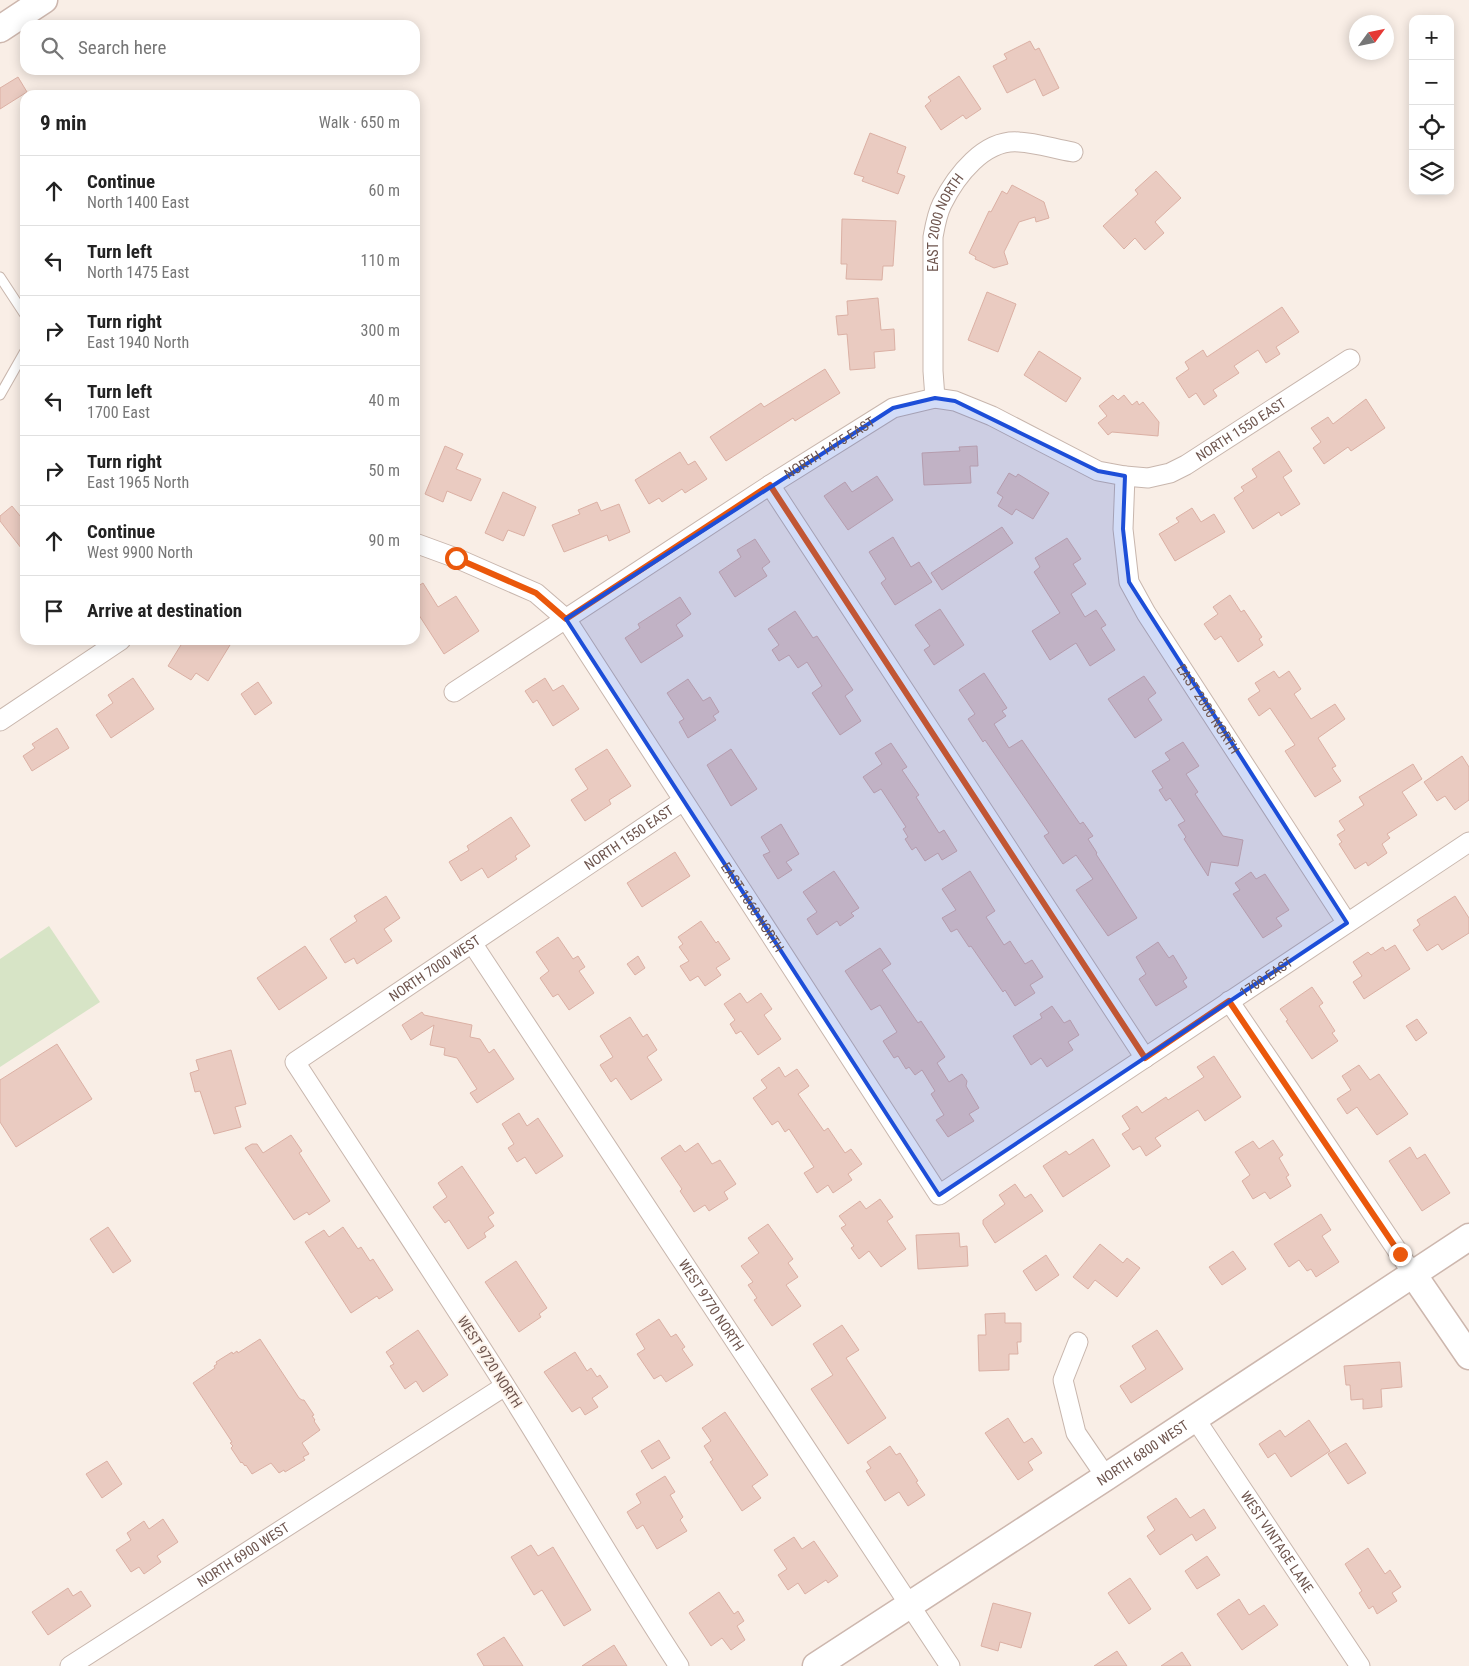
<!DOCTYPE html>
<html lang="en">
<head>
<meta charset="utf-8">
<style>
	:root { --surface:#fff; --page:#f2f2f2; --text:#222; --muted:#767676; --line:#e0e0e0 }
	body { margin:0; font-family:"Roboto Condensed",sans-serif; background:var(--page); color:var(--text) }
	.controls { position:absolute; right:15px; top:15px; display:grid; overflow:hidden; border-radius:10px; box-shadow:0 2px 12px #0003 }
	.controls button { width:45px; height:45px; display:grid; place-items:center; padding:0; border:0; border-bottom:1px solid var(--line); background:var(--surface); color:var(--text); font:25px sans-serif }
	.compass { position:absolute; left:1349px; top:15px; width:45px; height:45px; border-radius:50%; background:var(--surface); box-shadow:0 2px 12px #0003; rotate:57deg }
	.stop { position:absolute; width:15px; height:15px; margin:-11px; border:4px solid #ea580c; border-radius:50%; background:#fff }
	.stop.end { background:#ea580c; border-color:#fff; box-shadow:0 1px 5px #0008 }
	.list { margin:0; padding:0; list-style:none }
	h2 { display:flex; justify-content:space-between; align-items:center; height:65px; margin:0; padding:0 20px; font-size:21px }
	h2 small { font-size:16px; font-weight:400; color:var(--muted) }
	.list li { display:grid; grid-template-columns:32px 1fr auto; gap:15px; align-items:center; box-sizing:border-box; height:70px; padding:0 20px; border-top:1px solid var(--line) }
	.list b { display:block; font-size:19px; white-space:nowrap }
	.list p { margin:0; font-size:16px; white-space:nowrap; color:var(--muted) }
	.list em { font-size:16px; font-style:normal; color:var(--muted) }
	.icon { flex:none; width:28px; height:28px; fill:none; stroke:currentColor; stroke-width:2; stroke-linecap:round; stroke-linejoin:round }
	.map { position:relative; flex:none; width:1469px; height:1666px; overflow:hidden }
	.search { position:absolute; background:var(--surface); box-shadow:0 2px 12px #0003; left:20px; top:20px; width:400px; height:55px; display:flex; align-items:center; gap:12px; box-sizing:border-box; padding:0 18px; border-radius:15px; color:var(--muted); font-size:19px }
	.panel { position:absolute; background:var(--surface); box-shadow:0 2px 12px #0003; left:20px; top:90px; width:400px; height:555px; border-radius:15px }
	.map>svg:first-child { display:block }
	.green { fill:#d7e4c6 }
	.building { fill:#eacbc1; stroke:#dbb0a4 }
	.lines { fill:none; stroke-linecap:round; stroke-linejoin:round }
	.lane-casing { stroke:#c8b6ad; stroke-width:11 }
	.street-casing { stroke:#c8b6ad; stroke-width:21 }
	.secondary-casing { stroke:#cdb7ae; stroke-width:29 }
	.lane { stroke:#fff; stroke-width:9 }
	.street { stroke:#fff; stroke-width:19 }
	.secondary { stroke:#fff; stroke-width:26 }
	.route { stroke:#ea580c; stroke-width:6 }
	.marked { fill:#1d4ed8; fill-opacity:0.2; stroke:#1d4ed8; stroke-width:4; stroke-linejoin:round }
	.labels { text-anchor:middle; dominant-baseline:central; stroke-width:4; stroke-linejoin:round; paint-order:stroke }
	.street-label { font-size:14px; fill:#6e554e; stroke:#fcf3eb }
</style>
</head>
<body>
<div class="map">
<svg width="1469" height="1666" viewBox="0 0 1469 1666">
	<rect width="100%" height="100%" fill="#f9eee6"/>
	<path class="green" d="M49 926 100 1002 0 1067V959Z"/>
	<path class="building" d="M1030 41 1035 50 1039 48 1059 88 1043 96 1035 79 1007 93 993 66 1007 59 1004 54Z
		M959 76 981 109 966 119 963 115 941 130 925 106 931 101 928 97Z
		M18 77 27 92 0 109V88Z
		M870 133 906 147 897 173 905 176 898 194 862 181 864 177 854 174Z
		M1156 171 1181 198 1155 222 1164 233 1145 250 1135 238 1124 249 1103 226 1138 194 1135 190Z
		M1012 185 1044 202 1049 218 1036 222 1035 217 1019 222 1004 252 1008 264 994 268 975 259 976 257 969 253 989 211 991 212 1002 191 1007 194Z
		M842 219 896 221 893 266H883L882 280 846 279 847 264H841Z
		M987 292 1016 304 998 352 968 340Z
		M878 298 881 330 894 329 895 350 874 352 875 368 850 370 847 334 838 335 836 316 848 315 847 301Z
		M1282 307 1299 332 1276 347 1280 354 1266 363 1258 350 1234 366 1239 373 1213 390 1217 396 1204 405 1196 393 1189 398 1176 378 1189 369 1185 362 1203 350 1207 357Z
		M1039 351 1081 378 1066 402 1024 375Z
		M825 369 840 393 795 421 793 418 726 461 710 437 761 403 764 407Z
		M1113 395 1118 400 1124 395 1132 405 1137 401 1139 405 1143 402 1159 422 1158 436 1112 432 1108 435 1098 423 1107 416 1099 406Z
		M1366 399 1385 428 1351 451 1348 447 1324 464 1313 448 1321 442 1311 428 1328 417 1333 424Z
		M445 446 463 454 456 469 481 479 471 501 447 491 443 502 425 494Z
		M977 446 978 466H970L971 483 924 485 922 453 960 451 959 447Z
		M1279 451 1292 471 1283 477 1300 504 1281 516 1279 512 1253 529 1234 498 1244 491 1241 487 1257 477 1252 469Z
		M680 452 688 465 695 461 707 479 685 493 682 489 662 502 659 498 649 504 635 480Z
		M1009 473 1016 477 1018 474 1049 493 1033 519 1016 509 1012 515 998 506 1003 497 997 493Z
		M877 476 893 500 848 530 824 496 845 482 852 492Z
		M503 492 536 507 524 536 508 530 503 541 485 533Z
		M597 502 601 511 619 504 630 532 609 541 607 535 564 552 552 525 580 514 578 510Z
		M12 506 25 522V553L0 521V516Z
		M1192 508 1201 522 1214 514 1225 532 1175 561 1159 534 1179 522 1176 518Z
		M1002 527 1013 543 942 590 931 573Z
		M893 537 911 567 919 562 932 582 895 605 881 583 886 579 869 552Z
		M1067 538 1081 559 1073 564 1086 584 1071 594 1085 617 1096 610 1106 625 1101 628 1115 650 1090 666 1076 643 1050 660 1032 631 1060 613 1034 572 1040 567 1035 558Z
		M755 539 770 562 762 568 767 576 735 597 719 572 741 557 737 550Z
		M423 583 438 607 456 596 479 631 444 654 415 609V588Z
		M1230 595 1241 612 1244 610 1262 637 1259 639 1263 645 1238 662 1221 636 1215 640 1204 624 1218 614 1213 607Z
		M680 597 691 614 676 625 683 636 641 663 625 638 640 628 638 624Z
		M940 609 964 645 934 665 924 650 930 646 915 625Z
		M795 611 813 638 817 636 853 690 845 696 861 721 840 735 812 693 822 686 807 662 798 668 789 655 779 661 772 650 779 645 768 629Z
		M184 640H222L230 645 208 681 196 673 191 680 168 666Z
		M1274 671 1279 678 1289 671 1301 689 1294 694 1311 719 1335 704 1345 719 1318 738 1336 766 1332 768 1341 781 1315 797 1285 751 1295 745 1270 708 1259 716 1248 699 1260 691 1255 683Z
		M984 673 1007 708 1002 711 1006 716 994 724 1009 748 1022 740 1080 824 1083 822 1093 836 1088 839 1097 853 1096 854 1137 918 1108 936 1076 890 1093 879 1076 855 1063 864 1044 836 1049 833 985 740 983 742 968 719 975 714 959 690Z
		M1144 676 1156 693 1148 699 1162 720 1135 738 1108 699Z
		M133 678 154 709 111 738 96 715 113 703 108 695Z
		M545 678 553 691 563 685 579 709 553 726 537 700 533 703 525 691Z
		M688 679 703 701 710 697 719 712 713 716 716 720 688 738 679 722 684 719 667 693Z
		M258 682 272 703 255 715 241 694Z
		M57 728 69 748 32 771 23 756 35 748 32 744Z
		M1183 742 1199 766 1186 774 1198 792 1195 794 1223 836 1243 840 1238 866 1211 862 1208 876 1184 839 1186 837 1178 825 1185 821 1170 798 1166 801 1159 790 1163 788 1152 771 1170 760 1165 753Z
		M891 743 907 767 902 770 919 795 916 797 939 833 944 830 957 851 942 860 938 853 925 861 916 847 912 850 905 839 908 837 903 829 906 827 881 789 874 793 863 777 882 764 875 753Z
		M607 749 631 786 609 800 611 804 585 821 571 800 588 789 575 769Z
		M731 749 757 789 731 806 707 765Z
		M1462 756 1469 767V800L1455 810 1445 796 1437 801 1424 782Z
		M1413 764 1422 779 1402 792 1417 815 1387 834 1390 838 1382 844 1387 853 1368 866 1366 862 1355 869 1339 844 1342 842 1337 835 1345 830 1339 821 1364 805 1359 797Z
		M511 817 530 846 515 856 517 859 488 878 482 868 461 881 449 862 469 850 467 846Z
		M781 824 799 854 786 862 792 870 778 879 763 855 770 852 761 837Z
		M675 852 690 876 642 907 627 883Z
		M834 871 859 908 851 913 854 916 840 926 837 921 817 935 807 919 817 912 803 892Z
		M970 871 995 911 986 917 1004 945 1010 941 1025 964 1032 960 1043 977 1030 985 1035 993 1015 1006 1005 990 1003 992 971 946 969 947 957 929 951 932 942 918 956 910 942 889Z
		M1251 872 1256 879 1265 874 1289 910 1276 918 1282 926 1263 938 1233 894 1240 890 1235 883Z
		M386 896 400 918 384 929 392 941 357 964 354 958 345 963 330 939 357 921 354 916Z
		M1455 896 1469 918V933L1442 950 1438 944 1427 951 1413 930 1420 925 1417 920Z
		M701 921 716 943 718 941 730 959 716 968 721 975 705 986 698 976 690 981 680 966 689 961 679 947 683 944 678 937Z
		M558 937 573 959 578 956 585 967 579 971 594 993 569 1010 558 994 553 997 540 978 549 971 536 952Z
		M1158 942 1169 958 1173 955 1187 978 1183 981 1187 987 1156 1006 1139 979 1146 974 1136 957Z
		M1395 945 1410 969 1364 999 1353 982 1362 976 1353 962 1368 952 1371 955 1383 947 1385 951Z
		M305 946 327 978 279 1010 257 978Z
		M880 948 891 964 882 970 918 1023 921 1021 945 1057 937 1063 949 1082 962 1074 967 1081 966 1086 979 1108 969 1114 974 1121 948 1137 936 1120 944 1115 931 1094 935 1091 922 1070 915 1075 909 1067 906 1069 898 1056 894 1058 883 1041 897 1032 880 1005 871 1010 845 971Z
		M638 956 645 968 635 975 627 964Z
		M1312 987 1323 1003 1319 1006 1335 1031 1332 1033 1338 1041 1312 1059 1286 1021 1288 1020 1280 1009Z
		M740 993 747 1003 761 993 772 1009 764 1015 781 1039 758 1055 741 1031 736 1034 730 1024 735 1020 724 1004Z
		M1052 1006 1064 1023 1070 1020 1079 1035 1068 1042 1073 1050 1047 1067 1041 1058 1031 1065 1013 1036 1042 1018 1040 1014Z
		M422 1012 424 1015 472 1025 470 1037 480 1039 489 1053 494 1049 514 1079 477 1103 470 1093 477 1089 457 1058 444 1055 445 1048 430 1045 434 1025 411 1040 402 1025Z
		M630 1017 643 1037 647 1034 657 1050 647 1057 662 1080 631 1100 616 1078 611 1082 600 1065 613 1057 600 1036Z
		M1417 1019 1427 1033 1416 1041 1406 1026Z
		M57 1044 92 1099 16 1147 0 1122V1080Z
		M231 1050 246 1104 235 1107 241 1127 214 1134 200 1091 195 1092 190 1073 199 1070 196 1060Z
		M1214 1056 1241 1097 1205 1121 1198 1110 1155 1138 1161 1146 1146 1156 1140 1146 1133 1150 1122 1134 1130 1129 1122 1116 1137 1106 1142 1113 1166 1097 1168 1100 1204 1077 1197 1067Z
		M1359 1065 1370 1080 1379 1074 1408 1114 1377 1135 1357 1107 1347 1114 1337 1099 1351 1090 1342 1076Z
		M779 1067 785 1077 797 1069 809 1086 798 1094 824 1131 828 1128 845 1153 851 1149 862 1164 848 1174 852 1180 833 1193 828 1185 817 1193 804 1173 814 1167 789 1129 785 1132 778 1121 772 1125 753 1098 767 1088 761 1080Z
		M519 1113 527 1126 538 1118 563 1156 536 1174 525 1157 517 1162 508 1148 514 1144 502 1124Z
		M291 1135 302 1151 299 1153 330 1201 309 1215 307 1212 294 1220 245 1148 252 1144H257L263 1153Z
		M1093 1139 1110 1166 1063 1197 1043 1166 1066 1151 1069 1155Z
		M1273 1140 1283 1155 1279 1158 1289 1175 1286 1177 1291 1186 1270 1199 1265 1192 1253 1199 1242 1181 1250 1175 1235 1152 1253 1141 1259 1149Z
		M698 1143 712 1164 720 1160 736 1184 724 1192 728 1199 709 1211 705 1205 694 1212 680 1191 682 1189 661 1158 680 1145 685 1152Z
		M1410 1147 1417 1159 1425 1154 1450 1193 1422 1211 1389 1161Z
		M462 1166 494 1213 488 1217 494 1226 484 1233 486 1237 468 1249 449 1220 445 1223 433 1207 447 1197 438 1183Z
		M1015 1184 1025 1198 1031 1194 1043 1211 995 1243 983 1224V1220L1005 1204 999 1195Z
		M880 1199 893 1217 887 1221 906 1249 881 1267 869 1251 859 1259 851 1248 854 1246 841 1228 846 1225 839 1216 860 1201 866 1209Z
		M1321 1214 1331 1230 1322 1236 1339 1262 1316 1277 1311 1269 1307 1271 1299 1260 1289 1267 1274 1244Z
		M768 1224 793 1259 788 1263 798 1277 786 1285 801 1306 772 1326 754 1300 757 1298 748 1285 753 1282 741 1266 759 1253 748 1238Z
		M108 1227 131 1261 113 1273 90 1239Z
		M343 1227 358 1249 361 1247 370 1261 373 1259 393 1290 379 1299 377 1296 351 1313 305 1242 324 1230 329 1237Z
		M959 1233 960 1247 967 1246 968 1266 918 1269 916 1235Z
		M1100 1244 1123 1263 1127 1258 1140 1268 1117 1297 1095 1280 1088 1289 1073 1277Z
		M1233 1251 1246 1269 1222 1285 1209 1267Z
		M1046 1255 1059 1275 1036 1291 1023 1271Z
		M516 1261 547 1308 539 1314 541 1317 519 1332 485 1282Z
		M1005 1313V1323H1021V1342H1017L1018 1354H1009V1370L979 1371 978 1335H986L985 1314Z
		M659 1319 671 1337 676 1334 685 1347 682 1349 693 1365 666 1382 661 1375 654 1379 637 1354 645 1349 636 1334Z
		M842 1325 859 1350 846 1358 886 1418 848 1444 811 1389 833 1375 813 1344Z
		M418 1330 448 1375 423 1392 416 1381 405 1389 390 1366 394 1364 386 1352Z
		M1157 1330 1183 1369 1131 1403 1120 1386 1146 1369 1132 1346Z
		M260 1339 299 1398 302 1400H304L314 1415 312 1416 315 1420 314 1421 320 1430 302 1443 309 1454 303 1457 305 1460 285 1472 284 1470 279 1473 271 1463 252 1474 246 1465 245 1466 242 1462 241 1463 231 1448 233 1446 230 1443 232 1442 193 1383 215 1368 214 1366 217 1364 216 1362 232 1352 233 1354 237 1351 238 1353Z
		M575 1352 587 1371 591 1368 597 1377 600 1375 608 1387 592 1398 598 1407 585 1415 580 1407 572 1412 544 1372Z
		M1400 1362 1402 1387 1381 1389 1382 1407 1363 1409V1399L1351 1400 1350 1385H1346L1344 1366Z
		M725 1412 768 1475 752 1486 761 1498 742 1511 710 1462 713 1460 704 1446 711 1441 702 1428Z
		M1008 1418 1024 1443 1032 1438 1042 1453 1028 1462 1033 1470 1018 1480 985 1433Z
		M1309 1420 1330 1451 1291 1477 1275 1453 1268 1458 1259 1444 1280 1430 1285 1437Z
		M659 1440 670 1458 652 1469 641 1451Z
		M1346 1443 1366 1473 1348 1484 1328 1454Z
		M890 1446 896 1455 900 1453 918 1481 916 1482 925 1495 908 1506 899 1492 885 1501 866 1471 871 1468 867 1462Z
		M107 1461 122 1484 102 1498 86 1474Z
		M665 1476 675 1492 670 1495 683 1517 680 1520 687 1531 657 1549 643 1525 637 1529 627 1512 641 1503 636 1494Z
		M1176 1498 1190 1518 1204 1509 1216 1528 1196 1541 1192 1534 1160 1555 1147 1536 1155 1530 1147 1517Z
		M163 1519 178 1542 157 1556 161 1562 144 1574 139 1567 131 1572 116 1550 131 1540 127 1533 144 1521 149 1529Z
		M794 1537 802 1549 814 1541 838 1576 828 1583 826 1580 805 1594 798 1583 788 1590 778 1575 787 1569 774 1550Z
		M531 1545 538 1556 553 1547 591 1610 564 1626 542 1590 534 1595 511 1557Z
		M1368 1548 1385 1574 1390 1570 1401 1587 1392 1593 1397 1601 1377 1614 1373 1606 1369 1609 1359 1593 1362 1591 1345 1564Z
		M1207 1556 1220 1575 1197 1589 1185 1571Z
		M1130 1578 1151 1609 1129 1624 1108 1593Z
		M68 1588 73 1596 81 1591 91 1606 48 1635 32 1612Z
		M719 1592 734 1614 738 1611 744 1621 737 1626 745 1640 731 1650 722 1638 711 1646 689 1613Z
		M1239 1599 1249 1615 1264 1605 1278 1625 1242 1650 1217 1614Z
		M993 1603 1031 1613 1021 1648 1000 1642 998 1651 981 1646Z
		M504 1637 523 1666H484L477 1654Z
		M614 1645 627 1666H582Z
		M1117 1651 1127 1666H1094Z
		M1182 1652 1191 1666H1161Z"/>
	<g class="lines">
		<defs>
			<path id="lane" d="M0 277 25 315
				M0 395 25 351"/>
			<g id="street">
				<path id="s1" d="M935 398 933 371V237C935 226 937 214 942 204 956 176 984 139 1019 142 1037 143 1055 149 1073 152"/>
				<path id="s2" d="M1125 476 1123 529 1129 582 1146 613 1347 923"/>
				<path d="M770 485 1145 1058"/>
				<path id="s3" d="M415 543 456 558 536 593 566 619 939 1195 1469 842"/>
				<path id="s4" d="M454 692 770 485 893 408 935 398 955 401 992 416 1098 471 1125 476 1148 478 1170 473 1186 465 1350 359"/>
				<path d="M0 721 121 640"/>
				<path id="s5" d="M472 943 950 1666"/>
				<path d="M1229 1001 1289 1089 1413 1274"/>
				<path d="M1078 1342 1063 1380 1076 1433 1106 1477"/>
				<path id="s6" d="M1194 1417 1360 1666"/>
				<path id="s7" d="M70 1666 505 1386"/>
				<path id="s8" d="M679 1666C619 1575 565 1480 506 1387 437 1278 365 1170 295 1062L683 801"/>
			</g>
			<g id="secondary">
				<path d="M0 29 44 0"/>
				<path d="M1413 1274 1469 1356"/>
				<path id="s9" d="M816 1666 1106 1477 1469 1237"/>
			</g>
		</defs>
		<use href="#lane" class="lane-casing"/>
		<use href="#street" class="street-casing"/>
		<use href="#secondary" class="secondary-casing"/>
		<use href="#lane" class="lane"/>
		<use href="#street" class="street"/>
		<use href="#secondary" class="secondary"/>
	</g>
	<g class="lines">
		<path class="route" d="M456 558 536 593 566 619 770 485 1145 1058 1229 1001 1400 1254"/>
	</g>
	<path class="marked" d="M935 398 955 401 1098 471 1125 476 1123 529 1129 582 1347 923 939 1195 566 619 893 408Z"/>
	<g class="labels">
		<g class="street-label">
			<text stroke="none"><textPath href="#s1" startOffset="178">EAST 2000 NORTH</textPath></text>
			<text stroke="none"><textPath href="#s4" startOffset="902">NORTH 1550 EAST</textPath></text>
			<text stroke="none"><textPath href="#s4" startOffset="448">NORTH 1475 EAST</textPath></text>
			<text stroke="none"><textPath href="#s2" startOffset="256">EAST 2000 NORTH</textPath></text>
			<text stroke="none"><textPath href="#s8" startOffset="1118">NORTH 1550 EAST</textPath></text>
			<text stroke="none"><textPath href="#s3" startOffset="514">EAST 1860 NORTH</textPath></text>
			<text stroke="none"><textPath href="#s8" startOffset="884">NORTH 7000 WEST</textPath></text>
			<text stroke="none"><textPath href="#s3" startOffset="1250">1700 EAST</textPath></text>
			<text stroke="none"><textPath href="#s5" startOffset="434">WEST 9770 NORTH</textPath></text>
			<text transform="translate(490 1362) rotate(57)">WEST 9720 NORTH</text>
			<text stroke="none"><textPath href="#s9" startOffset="390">NORTH 6800 WEST</textPath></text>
			<text stroke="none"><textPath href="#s6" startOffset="150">WEST VINTAGE LANE</textPath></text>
			<text stroke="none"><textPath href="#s7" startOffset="206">NORTH 6900 WEST</textPath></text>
		</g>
	</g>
</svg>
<div class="controls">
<button>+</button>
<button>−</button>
<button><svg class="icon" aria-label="locate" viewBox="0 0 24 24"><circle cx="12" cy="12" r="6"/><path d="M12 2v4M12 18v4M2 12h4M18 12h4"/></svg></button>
<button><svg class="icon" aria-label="layers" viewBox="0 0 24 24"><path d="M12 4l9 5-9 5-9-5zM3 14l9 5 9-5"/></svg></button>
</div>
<svg class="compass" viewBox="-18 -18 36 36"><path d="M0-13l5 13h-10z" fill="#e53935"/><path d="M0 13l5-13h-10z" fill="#767676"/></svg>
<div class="stop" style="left:456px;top:558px"></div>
<div class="stop end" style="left:1400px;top:1254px"></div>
<div class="search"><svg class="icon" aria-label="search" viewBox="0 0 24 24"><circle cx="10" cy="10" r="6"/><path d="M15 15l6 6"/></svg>Search here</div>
<section class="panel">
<h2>9 min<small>Walk · 650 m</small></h2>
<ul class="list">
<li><svg class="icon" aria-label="ahead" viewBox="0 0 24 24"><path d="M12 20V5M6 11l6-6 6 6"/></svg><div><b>Continue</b><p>North 1400 East</p></div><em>60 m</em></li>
<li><svg class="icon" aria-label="left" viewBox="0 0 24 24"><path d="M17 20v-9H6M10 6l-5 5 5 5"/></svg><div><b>Turn left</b><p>North 1475 East</p></div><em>110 m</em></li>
<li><svg class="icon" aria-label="right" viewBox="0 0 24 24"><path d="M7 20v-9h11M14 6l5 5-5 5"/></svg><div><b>Turn right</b><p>East 1940 North</p></div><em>300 m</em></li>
<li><svg class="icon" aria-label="left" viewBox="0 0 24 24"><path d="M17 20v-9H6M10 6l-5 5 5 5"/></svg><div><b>Turn left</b><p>1700 East</p></div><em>40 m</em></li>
<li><svg class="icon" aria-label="right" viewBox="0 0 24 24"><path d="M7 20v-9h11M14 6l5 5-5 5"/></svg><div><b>Turn right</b><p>East 1965 North</p></div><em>50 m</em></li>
<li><svg class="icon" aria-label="ahead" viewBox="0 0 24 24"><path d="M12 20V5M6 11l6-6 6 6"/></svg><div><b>Continue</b><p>West 9900 North</p></div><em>90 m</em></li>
<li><svg class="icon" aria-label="arrive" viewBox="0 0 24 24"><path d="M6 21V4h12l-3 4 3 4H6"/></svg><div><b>Arrive at destination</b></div></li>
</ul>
</section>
</div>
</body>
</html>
